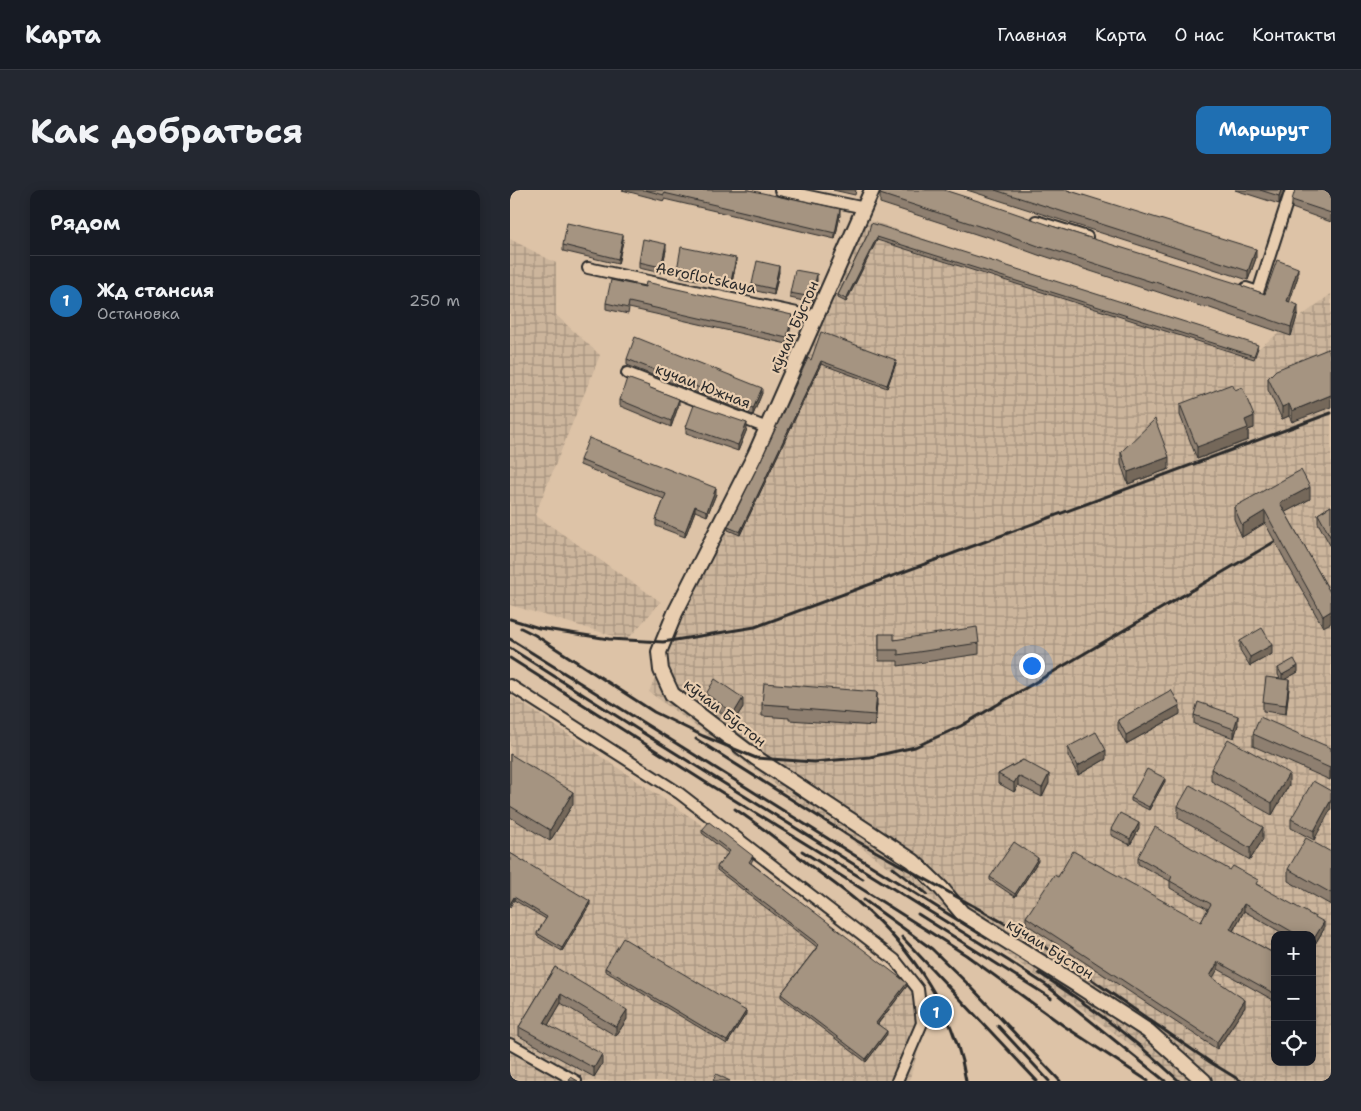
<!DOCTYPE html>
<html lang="ru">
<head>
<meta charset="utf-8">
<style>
	:root { --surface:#171b24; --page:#242831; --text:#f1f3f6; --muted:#9ea1a6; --line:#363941; --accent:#1f6fb2 }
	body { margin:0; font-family:"Shantell Sans",sans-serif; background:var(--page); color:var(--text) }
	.controls { position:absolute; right:15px; bottom:15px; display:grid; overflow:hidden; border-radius:10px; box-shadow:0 2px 12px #0003 }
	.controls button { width:45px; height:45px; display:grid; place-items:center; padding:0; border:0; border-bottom:1px solid var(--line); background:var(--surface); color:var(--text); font:25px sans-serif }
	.you { position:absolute; left:521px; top:475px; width:18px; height:18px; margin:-12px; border:4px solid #fff; border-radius:50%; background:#1a73e8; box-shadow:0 0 0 8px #1a73e833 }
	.badge { display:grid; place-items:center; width:32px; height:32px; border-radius:50%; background:var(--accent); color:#fff; font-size:16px; font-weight:700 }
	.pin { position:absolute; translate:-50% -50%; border:2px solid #fff; box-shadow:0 1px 5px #0006 }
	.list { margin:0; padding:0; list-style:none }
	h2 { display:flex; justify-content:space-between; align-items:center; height:65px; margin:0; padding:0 20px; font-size:21px }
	h2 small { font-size:16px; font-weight:400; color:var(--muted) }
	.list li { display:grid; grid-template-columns:32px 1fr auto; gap:15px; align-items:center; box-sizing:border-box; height:90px; padding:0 20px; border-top:1px solid var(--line) }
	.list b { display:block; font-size:19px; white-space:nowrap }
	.list p { margin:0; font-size:16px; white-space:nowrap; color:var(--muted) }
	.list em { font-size:16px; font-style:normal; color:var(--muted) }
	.icon { flex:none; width:28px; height:28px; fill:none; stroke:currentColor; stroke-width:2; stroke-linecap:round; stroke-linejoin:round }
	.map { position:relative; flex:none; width:821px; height:891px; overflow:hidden; border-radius:10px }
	header { display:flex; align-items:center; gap:30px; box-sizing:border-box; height:70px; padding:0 25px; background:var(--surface); border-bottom:1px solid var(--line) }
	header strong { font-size:24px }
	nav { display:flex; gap:28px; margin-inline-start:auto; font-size:18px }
	.intro { display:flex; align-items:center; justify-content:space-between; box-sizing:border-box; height:120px; padding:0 30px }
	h1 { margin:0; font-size:35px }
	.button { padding:12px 22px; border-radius:10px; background:var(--accent); color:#fff; font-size:18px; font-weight:700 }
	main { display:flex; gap:30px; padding:0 30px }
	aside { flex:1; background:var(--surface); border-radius:10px; box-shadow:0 2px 12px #0003 }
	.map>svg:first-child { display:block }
	.industrial { fill:url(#industrial-grid); fill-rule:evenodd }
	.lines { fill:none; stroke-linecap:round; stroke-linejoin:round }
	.minor-casing { stroke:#2b2b2b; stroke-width:14 }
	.secondary-casing { stroke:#2b2b2b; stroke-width:18 }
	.minor { stroke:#e8cdaf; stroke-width:10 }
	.secondary { stroke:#e8cdaf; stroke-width:14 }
	.rail { stroke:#2b2b2b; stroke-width:3 }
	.wall { fill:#8e7f6f; stroke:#2b2b2b }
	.shaded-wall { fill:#74685a; stroke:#2b2b2b }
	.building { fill:#a59481; stroke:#2b2b2b }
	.labels { text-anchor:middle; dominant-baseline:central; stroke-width:4.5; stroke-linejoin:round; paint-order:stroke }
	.street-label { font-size:15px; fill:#2b2b2b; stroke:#e8cdaf }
</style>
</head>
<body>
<header>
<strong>Карта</strong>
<nav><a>Главная</a><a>Карта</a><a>О нас</a><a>Контакты</a></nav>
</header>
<div class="intro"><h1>Как добраться</h1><a class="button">Маршрут</a></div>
<main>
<aside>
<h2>Рядом<small></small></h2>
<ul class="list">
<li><span class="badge">1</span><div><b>Жд стансия</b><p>Остановка</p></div><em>250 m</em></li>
</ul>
</aside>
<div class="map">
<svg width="821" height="891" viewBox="0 0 821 891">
	<defs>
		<pattern id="industrial-grid" width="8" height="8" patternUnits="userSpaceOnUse" patternTransform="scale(1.25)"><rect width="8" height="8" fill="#ccb59c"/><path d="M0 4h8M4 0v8" fill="none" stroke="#a6937f"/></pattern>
	</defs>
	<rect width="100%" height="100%" fill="#ddc3a7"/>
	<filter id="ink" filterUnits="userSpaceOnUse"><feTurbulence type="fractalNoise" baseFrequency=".02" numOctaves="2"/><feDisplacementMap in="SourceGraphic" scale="10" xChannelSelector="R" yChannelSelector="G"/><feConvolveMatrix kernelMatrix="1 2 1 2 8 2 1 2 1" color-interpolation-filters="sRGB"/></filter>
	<g filter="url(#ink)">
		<path class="industrial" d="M341 24 745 161 821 104V891H670L139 502ZM765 745H802V872H765Z
			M0 49 46 73V125L90 165 25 325 151 412 117 450 0 415Z
			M0 505 185 630 422 815 399 891H0Z"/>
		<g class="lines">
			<defs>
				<path id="minor" d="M270 0 355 18
					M526 31 577 47
					M78 78 306 127
					M736 98 748 102 781 0
					M117 183 257 238
					M0 495 169 603 385 770 408 799 412 833 387 891
					M0 854 66 891"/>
				<path id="secondary" d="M362 0 245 265 165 423 149 462 151 480 162 504 246 568 403 671 431 698 452 723 561 791 638 841 694 891"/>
			</defs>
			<use href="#minor" class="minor-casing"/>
			<use href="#secondary" class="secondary-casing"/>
			<use href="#minor" class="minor"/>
			<use href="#secondary" class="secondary"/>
			<path class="rail" d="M0 429 29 438 99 449 153 452 245 437 821 223
				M11 438 25 445 144 522 193 546 246 568 304 572 360 567 405 557 451 536 764 352
				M0 449 470 744
				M0 458 138 546 499 771 536 795 655 891
				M0 468 195 592 353 689
				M186 549 347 651 526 751 700 872 731 891
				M225 619C251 636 274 655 298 674 315 687 333 699 349 713 402 759 445 821 456 891
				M292 661 456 765 554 836 638 891
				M383 678 417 704
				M354 710 422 759 461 797 550 891
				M408 724 541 808
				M392 747 527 891
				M529 783C579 815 626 850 669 891
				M488 836 539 891"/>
		</g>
		<path class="wall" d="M112 0H239L330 25 325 49 154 9V11Z
			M323 0H346L345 5Z
			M457 0H557L746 68 738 90Z
			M725 0H774L769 14Z
			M821 0V32L782 18V10Z
			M370 4 545 37 755 104 788 86 779 112 788 123 781 146 697 117 696 118 642 100V101L531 65V66L476 46 475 47 370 13Z
			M358 44 748 158 744 169 367 50 336 112 328 108V105Z
			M113 51 108 74 53 61V55Z
			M156 60 151 83 129 78V72Z
			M226 73 221 97 167 86V80Z
			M269 82 264 105 242 100V94Z
			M307 90 302 113 280 108V103Z
			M135 97 282 131 277 154 119 118 118 124 96 119V113Z
			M818 159 782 232 779 226 772 229 758 200V188Z
			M117 169 252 203 243 225 117 175Z
			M301 170 386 173 377 198 311 174 230 345 218 340V337Z
			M110 210 169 214 161 237 110 216Z
			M670 214 744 238 738 240V250L687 269 670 225Z
			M176 237 237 239 228 261 176 243Z
			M611 262 659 279 618 294 611 274Z
			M70 270 206 304 197 326 185 321 175 347 146 336V330L154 309 70 275Z
			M800 309 775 322 821 404 813 437 776 372 755 333 732 347 724 329V317Z
			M821 316V357L808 333V324Z
			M369 444 384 450 469 453V464L388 476V471H369Z
			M730 451 762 464 740 476 730 460Z
			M768 478 788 482 775 489 779 498 776 524 753 521V512L770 489 768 484Z
			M196 504 233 517 224 531 196 513Z
			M252 514H367L365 536 279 530V528L252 526Z
			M670 524 616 554 608 539V530Z
			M684 525 728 535 724 548 684 534Z
			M743 544 821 558V588L820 590 743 556Z
			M558 557 596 569 568 585 558 566Z
			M0 564 63 614 40 651 0 627Z
			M513 570 539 593 532 607 508 595 504 602 488 593V584Z
			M701 579 779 595 762 625 701 591Z
			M655 591 639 620 621 611V608Z
			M821 601 804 650 781 638V629Z
			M668 616 753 649 740 670 668 628Z
			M601 639H629L620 655 601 645Z
			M192 640 243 669 241 673 397 796 368 834 377 844 356 872 271 807V804L307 757 207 680V677L218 663 192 643Z
			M821 662V715L778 691V679Z
			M0 663 80 714 52 761 27 746V743L36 729 4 710Z
			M628 667 748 695 814 739 802 759V745H776L734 721 723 741 765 764V811L708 779 702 788 735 817 707 859 516 734V727L548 687 691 732 698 719 660 698V691L628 674Z
			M528 671 505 707 480 690V687Z
			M45 777 117 829 106 846 51 813 38 835 92 874 84 887 9 846V837Z
			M95 778 236 824 217 854 95 781Z"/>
		<path class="shaded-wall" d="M771 0H774L769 14V6Z
			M330 19V25L325 49V43Z
			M113 45V51L108 74V69Z
			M367 47V50L336 112V109Z
			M156 54V60L151 83V77Z
			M746 59V68L738 90V81Z
			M226 68V73L221 97V91Z
			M269 76V82L264 105V99Z
			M788 78V86L777 120V111Z
			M307 84V90L302 113V107Z
			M788 115V123L781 146V137Z
			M282 125V131L277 154V148Z
			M386 170V173L377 198V195Z
			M311 171V174L230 345V342Z
			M252 198V203L243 225V219Z
			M821 205V217L782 232V221Z
			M169 209V214L161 237V231Z
			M779 214V226L772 229V217Z
			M744 226V238L738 240V250L687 269V257L735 230Z
			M237 233V239L228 261V255Z
			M659 267V279L618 294V282Z
			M800 297V309L770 325V313Z
			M206 298V304L197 326V321Z
			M185 316V321L175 347V342Z
			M755 321V333L732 347V335Z
			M821 421V433L813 437V426Z
			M762 455V464L740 476V467Z
			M788 476V482L772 491V485Z
			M779 490V498L776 524V515Z
			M367 502V514L365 536V525Z
			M233 508V517L224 531V523Z
			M670 515V524L616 554V545Z
			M728 526V535L724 548V539Z
			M596 560V569L568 585V576Z
			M821 576V588L820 590V578Z
			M779 583V595L762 625V613Z
			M539 584V593L532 607V598Z
			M508 586V595L504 602V593Z
			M655 588V591L639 620V617Z
			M63 602V614L40 651V640Z
			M821 610V619L804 650V641Z
			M629 633V639L620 655V649Z
			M753 637V649L740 670V658Z
			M528 668V671L505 707V704Z
			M4 707V710L0 717V714Z
			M80 711V714L52 761V758Z
			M734 714V721L720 746V739Z
			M814 732V739L802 759V752Z
			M708 772V779L700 793V786Z
			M397 793V796L366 836V833Z
			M51 804V813L34 842V833Z
			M735 810V817L707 859V852Z
			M117 820V829L106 846V837Z
			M236 821V824L217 854V851Z
			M377 841V844L356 872V869Z
			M92 864V874L84 887V878Z"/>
		<path class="building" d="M135 0H239L280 9V8L330 19 325 43 154 3V5Z
			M371 0H434L490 18 545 37 732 95V96L755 104 767 70 788 78 777 111 788 115 781 137 697 108 696 109 642 91V92L531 56V57L476 37 475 38 370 4Z
			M485 0H557L746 59 738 81Z
			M750 0H771L769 6Z
			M785 0H821V23L782 10Z
			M57 33 113 45 108 69 53 55Z
			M361 33 748 155 744 166 367 47 336 109 328 105 358 44Z
			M133 49 156 54 151 77 129 72Z
			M171 57 226 68 221 91 167 80Z
			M247 71 269 76 264 99 242 94Z
			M285 80 307 84 302 107 280 103Z
			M101 90 135 97 136 92 282 125 277 148 119 112 118 118 96 113Z
			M311 142 386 170 377 195 311 171 230 342 218 337 253 266 298 168 301 170Z
			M125 147 252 198 243 219 117 169Z
			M818 159 821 166V205L782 221 779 214 772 217 758 188 766 180Z
			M117 188 139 196 138 197 169 209 161 231 110 210Z
			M722 194 725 200 732 197 744 226 735 230 738 238 687 257 670 214Z
			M184 215 237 233 228 255 176 237Z
			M645 229 659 267 618 282 611 262Z
			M79 248 206 298 197 321 185 316 175 342 146 330 156 304 70 270Z
			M791 280 800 297 770 313 821 404V421L813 426 776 360 755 321 732 335 724 317Z
			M821 316V348L808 324Z
			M467 437 469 453 388 465V460H369V444H384V450Z
			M752 438 762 455 740 467 730 451Z
			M784 469 788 476 772 485 768 478Z
			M756 487 779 490 776 515 753 512Z
			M205 489 233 508 224 523 196 504Z
			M254 493 367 502 365 525 279 518V516L252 514Z
			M661 500 670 515 616 545 608 530Z
			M688 512 728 526 724 539 684 525Z
			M750 527 821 558V576L820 578 743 544Z
			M586 542 596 560 568 576 558 557Z
			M718 549 779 583 762 613 701 579Z
			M0 564 63 602 40 640 0 616Z
			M513 570 539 584 532 598 508 586 504 593 488 584Z
			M637 579 655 588 639 617 621 608Z
			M803 591 821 601V610L804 641 781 629Z
			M680 595 753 637 740 658 668 616Z
			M610 623 629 633 620 649 601 639Z
			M199 632 243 666 239 672 397 793 366 833 377 841 356 869 271 804 309 755 207 677 220 661 192 640Z
			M645 637 720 680 723 676 748 690 746 694 814 732 802 752V745H788L734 714 720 739 765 764V804L708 772 700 786 735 810 707 852 516 727 544 685 548 687 563 661 691 732 701 714 660 691 662 686 628 667Z
			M796 648 821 662V703L778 679Z
			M504 652 528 668 505 704 480 687Z
			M0 663 80 711 52 758 27 743 37 727 4 707 0 714Z
			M113 748 236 821 217 851 95 778Z
			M45 777 117 820 106 837 51 804 34 833 92 864 84 878 9 837Z
			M206 884 220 891H203Z
			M61 887 68 891H59Z"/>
	</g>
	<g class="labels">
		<g class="street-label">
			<text transform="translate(196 88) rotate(12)">Aeroflotskaya</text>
			<text transform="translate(284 137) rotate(-66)">кӯчаи Бӯстон</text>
			<text transform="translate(193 196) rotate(21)">кучаи Южная</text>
			<text transform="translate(215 523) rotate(38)">кӯчаи Бӯстон</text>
			<text transform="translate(540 759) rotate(32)">кӯчаи Бӯстон</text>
		</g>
	</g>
</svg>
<div class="controls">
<button>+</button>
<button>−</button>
<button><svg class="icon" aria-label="locate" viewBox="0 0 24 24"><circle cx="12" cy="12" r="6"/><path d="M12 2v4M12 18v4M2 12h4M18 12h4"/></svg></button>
</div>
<div class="you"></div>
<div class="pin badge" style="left:426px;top:822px">1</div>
</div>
</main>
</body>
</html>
